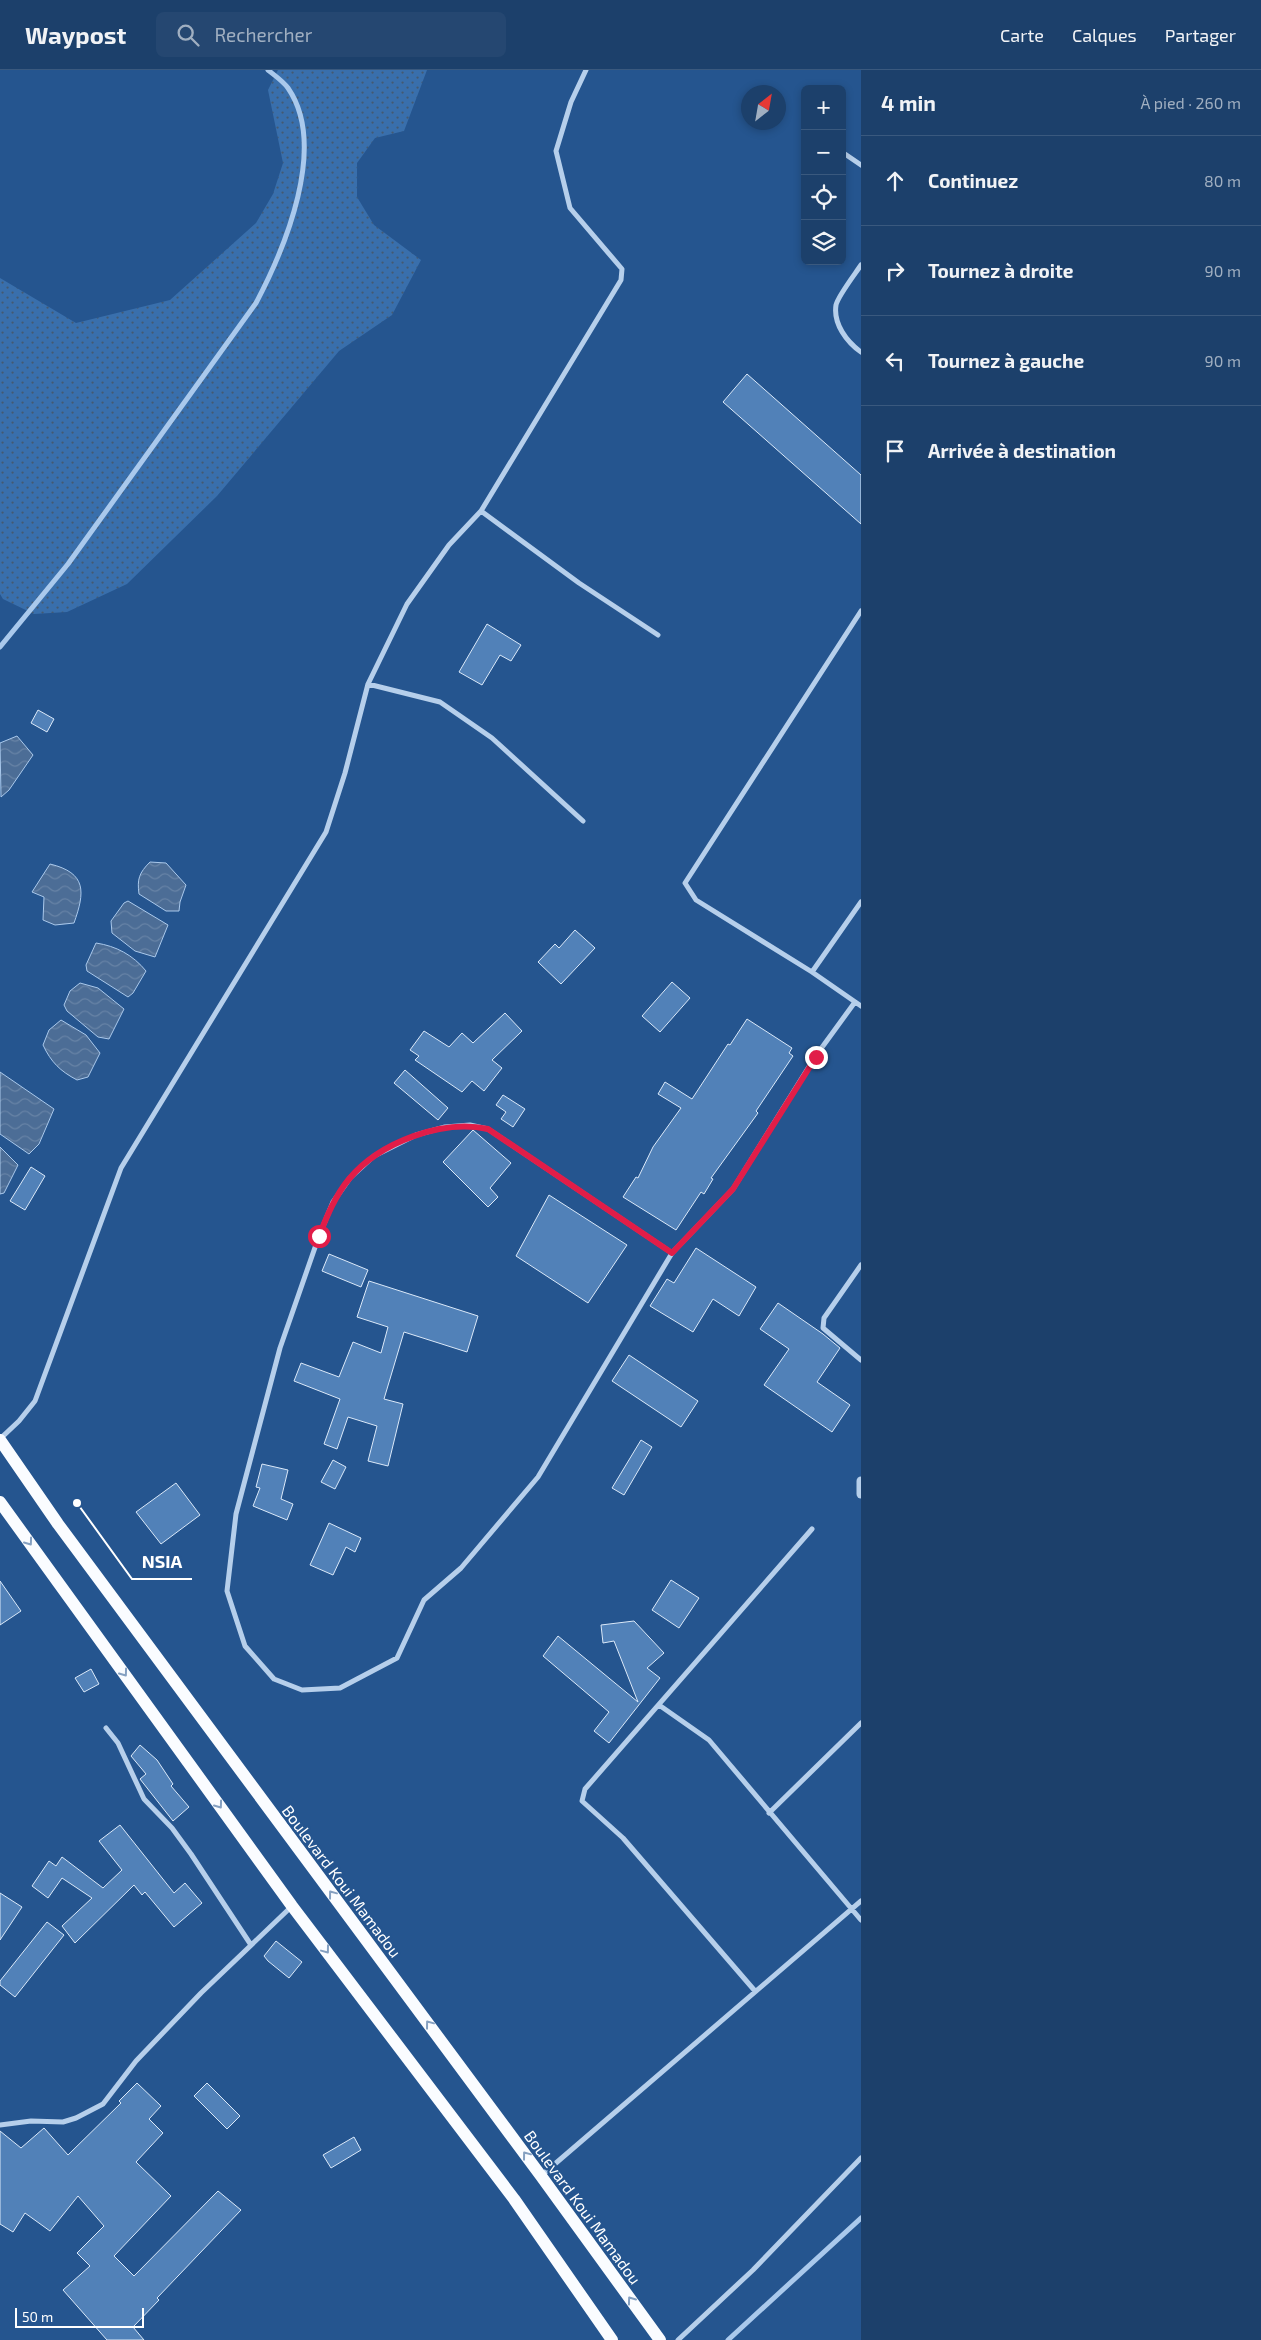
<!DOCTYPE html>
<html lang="fr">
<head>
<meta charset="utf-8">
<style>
	:root { --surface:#1c406b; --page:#254771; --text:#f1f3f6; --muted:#a0afc1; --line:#3a597e }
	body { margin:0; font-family:"Exo 2",sans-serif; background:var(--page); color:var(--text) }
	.controls { position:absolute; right:15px; top:15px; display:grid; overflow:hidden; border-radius:8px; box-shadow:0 2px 8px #0003 }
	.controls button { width:45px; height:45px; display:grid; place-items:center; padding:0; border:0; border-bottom:1px solid var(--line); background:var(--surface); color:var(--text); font:25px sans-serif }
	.compass { position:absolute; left:741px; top:15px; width:45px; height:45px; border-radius:50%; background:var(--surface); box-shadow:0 2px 8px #0003; rotate:31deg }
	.scale { position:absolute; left:15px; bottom:12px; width:129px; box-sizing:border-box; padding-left:5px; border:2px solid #fff; border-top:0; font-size:14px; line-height:18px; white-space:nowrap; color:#fff; -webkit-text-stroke:4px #25558f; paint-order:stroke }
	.stop { position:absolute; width:15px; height:15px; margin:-11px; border:4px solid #e11d48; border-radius:50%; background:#fff }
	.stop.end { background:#e11d48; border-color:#fff; box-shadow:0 1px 5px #0008 }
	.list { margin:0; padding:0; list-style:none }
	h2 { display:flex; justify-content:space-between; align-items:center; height:65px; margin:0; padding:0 20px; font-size:21px }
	h2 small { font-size:16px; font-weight:400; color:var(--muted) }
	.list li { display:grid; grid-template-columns:32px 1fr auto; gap:15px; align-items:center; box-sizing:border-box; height:90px; padding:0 20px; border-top:1px solid var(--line) }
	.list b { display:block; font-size:19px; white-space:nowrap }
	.list em { font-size:16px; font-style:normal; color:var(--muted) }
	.icon { flex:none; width:28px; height:28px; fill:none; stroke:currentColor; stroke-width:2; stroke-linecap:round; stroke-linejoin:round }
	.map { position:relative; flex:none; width:861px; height:2270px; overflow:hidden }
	header { display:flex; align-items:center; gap:30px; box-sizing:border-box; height:70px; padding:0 25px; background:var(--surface); border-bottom:1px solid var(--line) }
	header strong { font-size:24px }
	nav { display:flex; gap:28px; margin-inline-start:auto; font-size:18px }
	.search { width:350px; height:45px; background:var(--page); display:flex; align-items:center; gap:12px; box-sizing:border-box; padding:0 18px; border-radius:8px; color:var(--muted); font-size:19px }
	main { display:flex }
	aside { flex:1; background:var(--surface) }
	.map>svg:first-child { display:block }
	.grass { fill:url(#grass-dots) }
	.water { fill:url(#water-waves); stroke:#aac9ec }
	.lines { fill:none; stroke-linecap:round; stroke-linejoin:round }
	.stream { stroke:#aac9ec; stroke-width:5 }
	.building { fill:#5181b8; stroke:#dbe9f9 }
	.minor { stroke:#b6cfeb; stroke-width:5 }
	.tertiary { stroke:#b6cfeb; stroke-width:9 }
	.primary { stroke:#fafcff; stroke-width:12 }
	.oneway { stroke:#85a0c1 }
	.route { stroke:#e11d48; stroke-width:6 }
	.labels { text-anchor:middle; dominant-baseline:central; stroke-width:4.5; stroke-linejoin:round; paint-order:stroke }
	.street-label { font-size:16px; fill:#fff; stroke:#25558f }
	.leader { fill:none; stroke:#fff; stroke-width:2 }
	.callout-dot { fill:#fff; stroke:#25558f; stroke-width:2 }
	.callout-label { font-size:18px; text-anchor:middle; font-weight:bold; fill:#fff; stroke:#25558f; stroke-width:4.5; stroke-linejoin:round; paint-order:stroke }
</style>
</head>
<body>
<header>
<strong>Waypost</strong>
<div class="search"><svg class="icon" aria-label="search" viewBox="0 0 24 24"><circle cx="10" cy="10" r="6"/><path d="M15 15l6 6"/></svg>Rechercher</div>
<nav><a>Carte</a><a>Calques</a><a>Partager</a></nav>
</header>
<main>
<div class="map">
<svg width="861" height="2270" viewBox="0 0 861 2270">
	<defs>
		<pattern id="grass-dots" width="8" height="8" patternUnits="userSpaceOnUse" patternTransform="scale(1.25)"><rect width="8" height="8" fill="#396fac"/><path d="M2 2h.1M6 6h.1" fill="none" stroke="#445a72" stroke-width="1.8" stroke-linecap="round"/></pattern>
		<pattern id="water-waves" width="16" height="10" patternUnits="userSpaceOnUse" patternTransform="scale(1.25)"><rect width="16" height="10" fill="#4c6d96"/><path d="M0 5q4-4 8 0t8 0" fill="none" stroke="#6783a6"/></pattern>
	</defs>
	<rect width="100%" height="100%" fill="#25558f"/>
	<path class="grass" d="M278 0H427L404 61 375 68 357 93V127L374 155 421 190 392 245 339 281 217 426 127 514 67 542 34 544 3 529 0 524V208L76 253 170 230 256 153 273 124 283 93 268 20Z"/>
	<path class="water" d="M17 666 33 685 9 720 1 727 0 673Z
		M150 792 166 793 186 815 180 832 179 841H166L139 824C137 809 139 803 150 792Z
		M50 794C87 803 85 822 74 853L55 855 43 850 44 827 32 822Z
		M128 831 168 855 155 887 135 881 112 863 111 851 124 833Z
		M96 873C116 876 133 885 146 901L133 923 128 927 87 901 86 895Z
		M80 913 98 918 124 939 109 969 98 967 67 941 64 935 70 921Z
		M61 950 86 965 100 983 88 1007 77 1010C60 1001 51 992 43 975L49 960Z
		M0 1002 54 1039 39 1074 29 1084 0 1064Z
		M0 1077 18 1095 4 1123 0 1124Z"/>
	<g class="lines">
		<path class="stream" d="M0 577 68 494 256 233C285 178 328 76 288 18 283 11 274 5 268 0
			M728 2270 861 2148"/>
	</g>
	<path class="building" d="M747 304 861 405V454L723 332Z
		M487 554 521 575 511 591 500 585 482 615 459 602Z
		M38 640 54 649 47 662 31 653Z
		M575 860 595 878 561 914 538 892 555 874 559 878Z
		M672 912 690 928 660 962 642 946Z
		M505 943 522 961 492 990 502 998 484 1021 472 1011 462 1022 415 990 419 986 410 980 424 961 449 977 462 963 473 973Z
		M747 949 792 978 789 983 793 986 756 1041 758 1043 711 1108 713 1109 704 1124 701 1122 676 1160 623 1127 636 1107 638 1108 653 1077 681 1038 658 1024 665 1012 692 1029 728 974 730 975Z
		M405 1000 448 1038 438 1050 394 1013Z
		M503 1025 525 1039 513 1057 501 1049 506 1042 496 1035Z
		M473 1060 511 1093 490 1118 498 1127 488 1137 443 1092Z
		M31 1097 45 1106 25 1140 10 1131Z
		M549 1125 627 1175 588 1233 516 1186Z
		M696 1178 756 1217 739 1246 713 1229 693 1262 650 1236 667 1209 674 1213Z
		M329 1184 368 1200 361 1217 322 1201Z
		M369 1211 478 1246 467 1282 404 1262 384 1329 403 1334 388 1396 368 1391 377 1356 348 1347 337 1379 324 1374 340 1329 294 1311 301 1293 339 1307 353 1272 381 1283 388 1257 357 1247Z
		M778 1233 823 1264 840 1278 817 1312 850 1335 832 1362 764 1315 789 1279 760 1259Z
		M629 1285 698 1331 681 1357 612 1311Z
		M641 1370 652 1377 624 1425 612 1418Z
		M333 1390 346 1397 335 1419 321 1412Z
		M262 1394 288 1400 281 1429 293 1434 287 1450 253 1436 260 1418 256 1417Z
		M176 1413 200 1445 161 1474 136 1442Z
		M329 1453 361 1468 355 1482 346 1477 333 1505 310 1495Z
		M671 1510 699 1528 679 1558 652 1540Z
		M0 1511 21 1541 0 1555Z
		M634 1551 664 1583 647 1598 660 1608 609 1673 594 1661 609 1642 543 1586 558 1566 638 1632 614 1571 603 1573 601 1555Z
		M91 1599 99 1614 84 1622 75 1608Z
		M140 1675 157 1690 173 1714 171 1716 189 1737 173 1751 140 1709 146 1704 131 1686Z
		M120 1755 174 1823 185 1813 202 1833 174 1857 145 1822 142 1825 134 1815 75 1873 62 1856 92 1828 62 1808 48 1828 32 1816 49 1791 56 1796 62 1787 103 1818 122 1800 99 1771Z
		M0 1823 22 1837 0 1870Z
		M47 1852 64 1865 15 1927 0 1915V1911Z
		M276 1871 302 1892 289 1908 268 1891 264 1886Z
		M137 2013 161 2036 149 2049 163 2063 136 2092 171 2126 114 2186 134 2206 218 2121 241 2140 157 2228 159 2230 133 2257 144 2270H107L63 2220 90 2196 77 2183 104 2156 78 2126 50 2161 25 2143 13 2162 0 2154V2061L21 2078 44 2058 68 2085 121 2033 119 2031Z
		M207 2013 240 2046 227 2059 194 2026Z
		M354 2067 361 2080 331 2098 323 2085Z"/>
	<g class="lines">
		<path class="minor" d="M842 82 861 95
			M861 195C855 204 838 226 836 235 833 254 847 272 861 282
			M481 441 579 513 658 565
			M368 614 440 632 492 668 583 751
			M861 832 812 902 861 936
			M812 902 696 830 685 813 861 541
			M672 1183 488 1059 470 1055 445 1057 416 1065 374 1086 350 1108 333 1132 319 1166 280 1278 236 1444 227 1521 245 1576 274 1609 302 1620 340 1618 397 1588 424 1530 461 1498 538 1407 672 1183 733 1119 815 987 855 932
			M861 1195 824 1248 823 1258 861 1290
			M0 1369 19 1351 35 1331 121 1098 326 762 345 703 368 614 407 534 449 475 481 441 621 210 622 199 570 138 556 81 571 32 586 0
			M659 1635 709 1670 861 1850
			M106 1658 118 1673 144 1729 172 1758 191 1784 251 1875
			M769 1743 861 1653
			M755 1921 623 1768 582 1731 585 1719 812 1459
			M0 2055 31 2051 63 2052 76 2048 103 2034 136 1991 201 1923 291 1837
			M542 2105 861 1831
			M678 2270 753 2200 861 2088"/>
		<path class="tertiary" d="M861 1411V1424"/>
		<path class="primary" d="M0 1370 58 1454 541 2106 660 2270
			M0 1432 292 1836 514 2129 612 2270"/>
	</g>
	<defs><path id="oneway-chevron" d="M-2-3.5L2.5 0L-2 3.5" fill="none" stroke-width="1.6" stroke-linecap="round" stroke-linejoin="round" transform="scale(1.25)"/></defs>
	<g class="oneway">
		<use href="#oneway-chevron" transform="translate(29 1472) rotate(54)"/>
		<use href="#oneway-chevron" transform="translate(124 1603) rotate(54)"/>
		<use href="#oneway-chevron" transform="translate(219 1735) rotate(54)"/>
		<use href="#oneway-chevron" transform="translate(332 1824) rotate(-127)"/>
		<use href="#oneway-chevron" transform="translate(326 1880) rotate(53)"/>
		<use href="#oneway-chevron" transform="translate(429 1954) rotate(-127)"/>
		<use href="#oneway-chevron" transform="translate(526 2085) rotate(-127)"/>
		<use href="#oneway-chevron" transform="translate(631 2230) rotate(-126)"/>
	</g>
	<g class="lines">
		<path class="route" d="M319 1166C327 1146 335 1126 349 1109 380 1072 442 1049 488 1059L672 1183 733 1119 816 987"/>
	</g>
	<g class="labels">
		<g class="street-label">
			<text transform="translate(342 1811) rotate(53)">Boulevard Koui Mamadou</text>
			<text transform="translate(583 2137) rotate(54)">Boulevard Koui Mamadou</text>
		</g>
	</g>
	<path class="leader" d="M77 1433L132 1509H192"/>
	<circle class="callout-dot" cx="77" cy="1433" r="5"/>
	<g class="callout-label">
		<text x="162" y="1498">NSIA</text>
	</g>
</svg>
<div class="controls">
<button>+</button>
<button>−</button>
<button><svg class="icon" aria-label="locate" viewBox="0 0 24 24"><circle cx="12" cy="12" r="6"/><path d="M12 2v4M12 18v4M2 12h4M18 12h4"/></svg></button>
<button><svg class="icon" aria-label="layers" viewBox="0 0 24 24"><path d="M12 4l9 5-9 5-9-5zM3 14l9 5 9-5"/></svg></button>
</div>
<svg class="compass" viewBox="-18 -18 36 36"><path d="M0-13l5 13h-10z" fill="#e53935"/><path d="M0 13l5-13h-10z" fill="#a0afc1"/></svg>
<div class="scale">50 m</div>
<div class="stop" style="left:319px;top:1166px"></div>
<div class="stop end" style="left:816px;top:987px"></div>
</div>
<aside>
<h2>4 min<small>À pied · 260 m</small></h2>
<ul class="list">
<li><svg class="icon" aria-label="ahead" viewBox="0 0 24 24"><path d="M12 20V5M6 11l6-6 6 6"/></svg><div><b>Continuez</b></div><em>80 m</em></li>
<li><svg class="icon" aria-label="right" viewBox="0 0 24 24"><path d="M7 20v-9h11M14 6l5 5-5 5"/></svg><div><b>Tournez à droite</b></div><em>90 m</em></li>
<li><svg class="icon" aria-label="left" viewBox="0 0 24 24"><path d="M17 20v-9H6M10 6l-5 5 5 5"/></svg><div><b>Tournez à gauche</b></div><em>90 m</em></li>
<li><svg class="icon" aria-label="arrive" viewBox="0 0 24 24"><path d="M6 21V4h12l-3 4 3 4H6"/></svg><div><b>Arrivée à destination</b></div></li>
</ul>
</aside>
</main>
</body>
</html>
